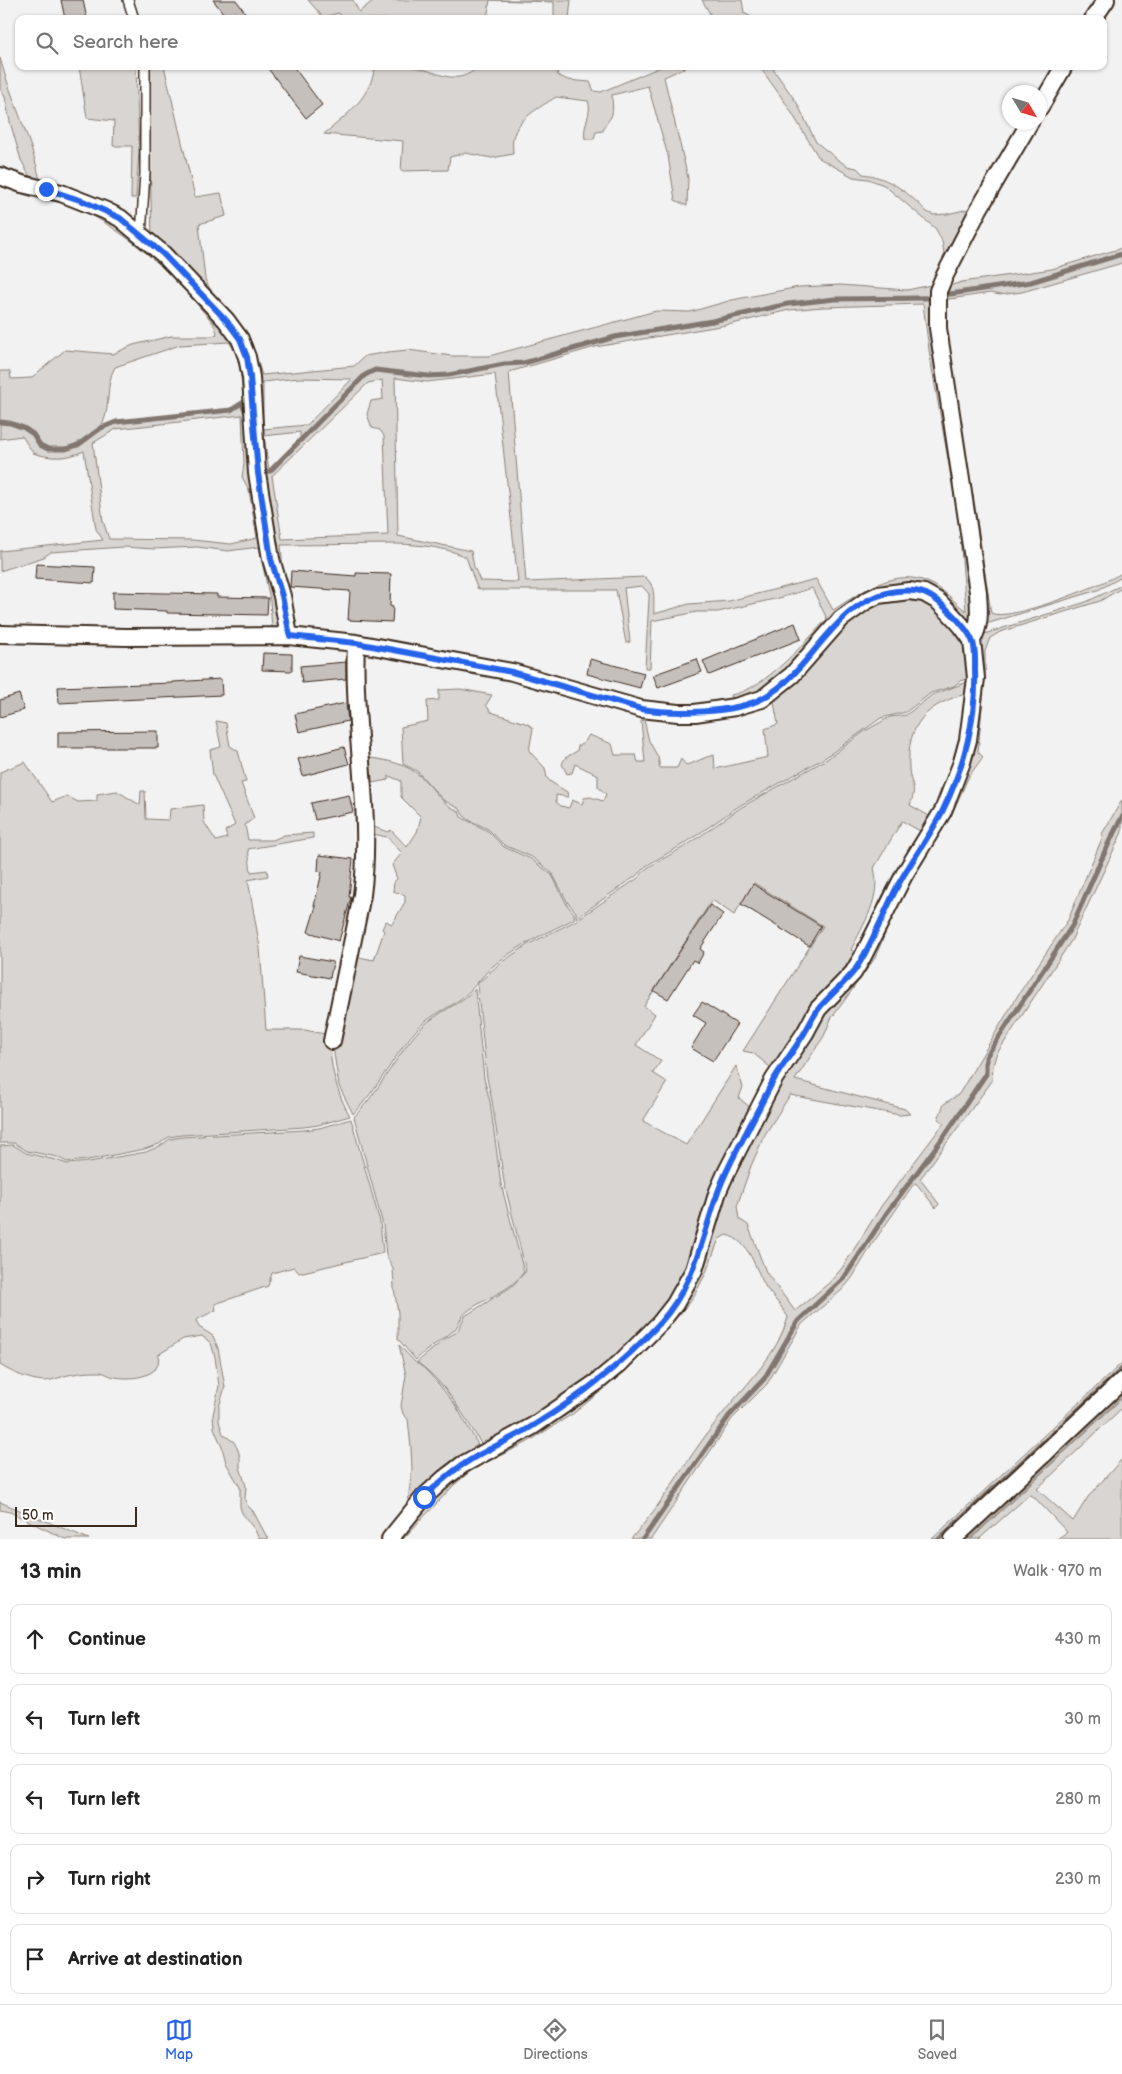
<!DOCTYPE html>
<html lang="en">
<head>
<meta charset="utf-8">
<style>
	:root { --surface:#fff; --page:#f2f2f2; --text:#222; --muted:#767676; --line:#e0e0e0; --accent:#2563eb }
	body { margin:0; font-family:"Balsamiq Sans",sans-serif; background:var(--page); color:var(--text) }
	.compass { position:absolute; left:1002px; top:85px; width:45px; height:45px; border-radius:50%; background:var(--surface); box-shadow:0 1px 4px #0004; rotate:128deg }
	.scale { position:absolute; left:15px; bottom:12px; width:122px; box-sizing:border-box; padding-left:5px; border:2px solid #3b2a1e; border-top:0; font-size:14px; line-height:18px; white-space:nowrap; color:#3b2a1e; -webkit-text-stroke:4px #fff; paint-order:stroke }
	.stop { position:absolute; width:15px; height:15px; margin:-11px; border:4px solid #2563eb; border-radius:50%; background:#fff }
	.stop.end { background:#2563eb; border-color:#fff; box-shadow:0 1px 5px #0008 }
	.list { margin:0; padding:0; list-style:none }
	h2 { display:flex; justify-content:space-between; align-items:center; height:65px; margin:0; padding:0 20px; font-size:21px }
	h2 small { font-size:16px; font-weight:400; color:var(--muted) }
	.list li { display:grid; grid-template-columns:32px 1fr auto; gap:15px; align-items:center; box-sizing:border-box; height:70px; margin:0 10px 10px; padding:0 10px; border:1px solid var(--line); border-radius:10px }
	.list b { display:block; font-size:19px; white-space:nowrap }
	.list em { font-size:16px; font-style:normal; color:var(--muted) }
	.icon { flex:none; width:28px; height:28px; fill:none; stroke:currentColor; stroke-width:2; stroke-linecap:round; stroke-linejoin:round }
	.map { position:relative; flex:none; width:1122px; height:1539px; overflow:hidden }
	.search { position:absolute; background:var(--surface); box-shadow:0 1px 4px #0004; left:15px; right:15px; top:15px; height:55px; display:flex; align-items:center; gap:12px; box-sizing:border-box; padding:0 18px; border-radius:10px; color:var(--muted); font-size:19px }
	.sheet { height:465px; background:var(--surface) }
	nav { display:flex; justify-content:space-around; align-items:center; box-sizing:border-box; height:70px; border-top:1px solid var(--line); background:var(--surface); font-size:14px; color:var(--muted) }
	nav a { display:grid; justify-items:center; gap:2px }
	nav .on { color:var(--accent) }
	.map>svg:first-child { display:block }
	.green { fill:#d8d5d2; stroke:#8a8078; fill-rule:evenodd }
	.water { fill:#b2aba7; stroke:#827770 }
	.lines { fill:none; stroke-linecap:round; stroke-linejoin:round }
	.stream { stroke:#827770; stroke-width:5 }
	.building { fill:#c6c0bd; stroke:#3b2a1e }
	.lane-casing { stroke:#3b2a1e; stroke-width:12 }
	.street-casing { stroke:#3b2a1e; stroke-width:20 }
	.lane { stroke:#fff; stroke-width:9 }
	.street { stroke:#fff; stroke-width:16 }
	.route { stroke:#2563eb; stroke-width:6 }
</style>
</head>
<body>
<div class="map">
<svg width="1122" height="1539" viewBox="0 0 1122 1539">
	<rect width="100%" height="100%" fill="#f3f2f2"/>
	<filter id="ink" filterUnits="userSpaceOnUse"><feTurbulence type="fractalNoise" baseFrequency=".02" numOctaves="2"/><feDisplacementMap in="SourceGraphic" scale="10" xChannelSelector="R" yChannelSelector="G"/><feConvolveMatrix kernelMatrix="1 2 1 2 8 2 1 2 1" color-interpolation-filters="sRGB"/></filter>
	<g filter="url(#ink)">
		<path class="green" d="M308 0H353L359 12 374 0H571L569 19H554V2L490 0 487 19H344L339 13 323 17Z
			M702 0H742L744 13 755 19H713Z
			M0 58C11 99 31 138 40 180L26 179 29 175 21 160 10 122 5 97 0 89Z
			M79 66H136L139 151 136 198H131L132 146H113L114 121 87 118Z
			M148 66H164L195 197 221 193 226 216 199 224 205 279 211 291 251 341 262 375 354 366 365 356 388 352 408 350 452 356H489L656 311 690 312 732 300 799 287 841 285 907 290 931 285 945 259 942 241 936 229 884 185 868 179 853 177 819 158 787 105 759 66H771L797 103 816 142 837 159 847 166 857 168 863 174C889 177 909 193 927 212L934 215 947 214 973 208 937 285 966 522 973 625 955 614 894 588 803 655 764 692 733 701 731 695C765 689 803 644 827 619L812 588 783 597 718 612H697L652 621 650 668H645L649 599V594L642 586 624 588 630 642 626 643 616 590H482L477 588 466 557C446 547 420 545 398 544L281 545 283 571 279 572 266 473 270 472 366 376 375 371 428 377 449 376 504 365 524 364 615 338 712 323 788 305 835 300H906L928 298 926 296 814 299 788 303 712 320 615 335 524 361 449 373 428 375 375 369 365 374 300 439V432L264 436 269 470 262 471 250 353 152 241ZM923 304 930 357 959 522 966 611C958 605 951 597 943 591 903 561 868 588 833 610L816 579 729 601 689 604 654 614C653 600 657 587 645 577L526 582 509 372 595 347 732 324 789 310 823 307ZM494 374H495L518 582 480 581 474 567 471 551 398 536 395 378 427 382ZM299 378 352 379 307 425 263 429V382ZM382 380 383 399 371 401 367 414 372 428 380 430 384 436 388 535 282 539 272 476 368 383Z
			M375 66C388 66 402 64 414 67 441 72 456 88 479 66H559L557 75 568 80 590 82 594 91 601 92 663 66H689L664 77 688 178 687 206 675 200 668 156 648 86 612 95C612 102 614 110 611 117 608 122 604 125 603 131L596 132 594 139H585C582 125 593 113 588 101L556 97C539 108 518 118 513 138 512 143 513 149 513 154L492 158 465 153 450 157 448 170 401 171 403 141 324 134C347 115 371 97 375 66Z
			M1068 66H1073L974 235 949 286 962 282 1052 269 1122 248V253L1031 281 944 293 943 295 1032 283 1122 255V263L1022 292 1000 295 990 293 943 300 942 321 970 475 991 613C1007 623 1104 584 1122 573V577L1098 590 986 624 982 621V603L977 555 939 322 941 293 965 245 1035 123 1040 122V115Z
			M0 184 58 199 106 218 147 246 236 343 244 359 248 415C238 391 246 365 229 342L180 345 115 367C105 384 111 405 103 423 99 430 91 433 85 438 76 446 53 453 42 444 36 439 33 432 26 428 19 423 9 422 0 421V371H10L11 379 31 378 65 350 113 354 133 345 171 336H212L217 334C216 324 207 316 201 309 169 269 126 232 80 209 66 202 48 201 32 197 21 194 11 189 0 184Z
			M242 405 246 415 277 598 279 629H272L270 600 259 547 228 551 197 547 154 549 123 547 51 552 44 557 0 571V551L103 540 96 529 84 451C66 459 52 459 33 453L22 436 0 439V423L10 424 24 429 32 435 40 446 48 450H66L79 446 102 429 117 423 232 411ZM242 415 244 463 242 477 249 490 257 538 231 544 192 540 109 539 103 521 93 443 116 429Z
			M1122 585V588L1100 601 1000 632 990 638 985 651V675L978 752 983 757 969 776 951 816 925 857 895 910 875 958 831 1019 824 1036 795 1080 905 1109 910 1114 900 1115 790 1095 764 1136 751 1166 737 1206 739 1219 748 1225 766 1272 795 1311 829 1283 842 1268 882 1205 944 1123 938 1119 944 1104 959 1094 1018 995 1068 920 1103 836 1102 834 1122 800V814L1107 842 1071 925 985 1057V1074L944 1134 885 1213 843 1277 797 1320 763 1378 728 1415 642 1539H631C666 1500 690 1452 724 1412 747 1383 778 1354 788 1317 782 1307 774 1298 767 1289 755 1270 750 1240 726 1235L719 1239 705 1275 694 1296 680 1314 650 1347 626 1371 574 1413 528 1442 473 1469 454 1485 403 1539H398L441 1488 652 1337 719 1207 746 1141 951 806 978 642 981 635 1086 602Z
			M904 595 932 604 958 631 968 657 971 678 960 681 954 686 931 693 906 712 881 718 826 757 739 806 687 842 646 866 636 876 576 918V912L568 903 552 873 532 857 504 845 488 829 469 820 463 815 460 809 443 800 417 771 403 764 401 727 428 721 427 701 439 700V690L460 689 492 695 486 705 491 712 528 724 533 728 529 751 545 768 547 778 551 782 567 792 568 797 556 795V802L561 806 569 808 572 800 582 804 584 798 590 797 603 801 606 794 598 787V775L575 764 572 773 567 774 562 764 565 758 577 751 578 746 584 743 589 735 612 744 615 755H636L638 762H645L641 721 644 720 649 741 658 757 660 768H677L681 759 686 765C696 763 703 757 714 755L715 769 768 757 765 729 778 724 773 697 867 605Z
			M970 681V693C928 703 906 723 909 768 910 786 918 785 910 805L929 816 944 792 960 734 965 735 955 771 867 941 862 939C879 901 897 866 920 831L902 821 874 868C882 897 863 925 851 950L860 955 793 1042 770 1067 753 1053 743 1051 823 926 754 883 734 915 712 900 644 1006 655 1014 636 1045 661 1061 653 1073 667 1082 643 1121 686 1145 736 1066 743 1087 739 1098 752 1109 693 1260 659 1318 582 1388 483 1447C465 1417 446 1383 417 1362L446 1338 457 1332 465 1316 511 1287 526 1271 504 1182 492 1101 487 1078 477 984 499 964 527 945 575 921 638 878 647 868 689 844 740 808 827 759 865 731 890 717 906 715 932 695Z
			M216 721 226 723 230 746 238 751 246 782 241 783 254 818 245 825 248 840H273L284 835 313 833V838L248 849 251 872 267 870 268 876 248 880 260 948 266 1030H305L330 1035C329 1063 336 1092 350 1116L318 1125 304 1127 182 1135 169 1137 159 1144 145 1149 88 1160 67 1162 57 1157 27 1151 14 1143H0V772L25 762 52 802 67 796 78 802 97 801V794L117 791 140 805 141 791H145L146 819 169 820 170 809 203 805 204 822 216 841 227 838 225 831 235 825 213 775 210 750 221 747Z
			M363 757C380 759 401 762 415 772 432 783 439 804 459 811L461 817 488 831 504 847 531 859 552 875 567 905 574 913V919C548 932 521 944 498 962 484 972 476 987 463 997 450 1008 432 1014 419 1027 394 1054 379 1088 353 1114L339 1086 333 1047 353 956 374 960 384 931 382 929 386 921 392 924 405 902V895L393 891 394 882 397 879 392 865 402 853 387 837 368 833V825L388 832 391 830 407 847 417 832 421 817 401 797V781L389 776 388 780 366 784Z
			M1122 820V832L1071 941 996 1055 993 1066 992 1081 920 1179 939 1204 936 1208 916 1183 913 1185 873 1243 852 1278 842 1290 802 1324 767 1384 732 1419 651 1539H645L730 1417 765 1379 799 1322 845 1278 887 1214 946 1136 987 1074V1058L1073 926Z
			M475 989 484 1078 490 1102 501 1184 524 1272C511 1291 487 1297 469 1310 459 1317 459 1327 453 1331 441 1341 427 1348 416 1360L398 1339V1313L394 1288 393 1269 386 1255 383 1225 354 1117C362 1108 370 1099 376 1090 391 1069 404 1046 422 1027 438 1012 459 1005 475 989Z
			M351 1119 380 1222 383 1253 299 1273 294 1267 272 1273 268 1286 215 1304 216 1310 196 1320 199 1327 213 1336 218 1348 225 1387 219 1407V1421L223 1434 234 1442 238 1450 240 1457V1467L246 1486 245 1500 248 1506 253 1511 268 1539H259L255 1530 242 1513 240 1507V1487L226 1463 222 1447 214 1428 213 1415 219 1386 215 1357 211 1343 202 1336 183 1339 158 1355C164 1378 127 1381 111 1376 108 1375 105 1373 101 1372 92 1372 82 1372 74 1374 64 1375 53 1381 44 1381 29 1380 13 1373 0 1365V1146L13 1145 26 1153 56 1160 67 1164 89 1162 146 1152 160 1146 170 1139 182 1137 304 1130 319 1128Z
			M399 1345 415 1362 424 1368 437 1382 456 1406 480 1448 410 1505 408 1501 412 1469 411 1448 408 1419 403 1414 401 1406 406 1375Z
			M1122 1363V1368L1120 1370 937 1539H932Z
			M1122 1398V1408L1037 1489 1073 1521 1088 1497 1122 1459V1539H1057L1067 1532 1034 1497 1029 1495 979 1539H971Z
			M0 1502 89 1539H65L10 1512 0 1510Z"/>
		<path class="water" d="M1122 1393V1398L971 1539H965Z"/>
		<g class="lines">
			<path class="stream" d="M944 295 1031 282 1122 254
				M0 422 10 423 24 428 33 434 40 445 48 449H66L78 445 101 428 116 422 231 410 242 403 247 415
				M260 472 270 471 365 375 375 370 428 376 449 375 504 364 524 363 615 337 712 321 788 304 835 299 928 298
				M643 1539 729 1416 764 1379 798 1321 844 1278 886 1214 945 1135 986 1074V1057L1072 926 1109 842 1122 817
				M939 1539 1122 1369"/>
		</g>
		<path class="building" d="M61 0H83L87 19H65Z
			M213 0H236L250 19H228Z
			M266 66H293L322 105 306 118Z
			M36 564 95 567 94 583 35 579Z
			M291 571 356 576V573L391 574 390 606 393 607 392 622 348 620 350 591 290 587Z
			M113 592 217 594V597L268 598 267 615 167 613V611L113 609Z
			M795 623 801 639 709 675 703 661Z
			M263 653 292 654V671L262 670Z
			M590 659 644 673 640 688 587 674Z
			M697 659 702 672 658 688 653 675Z
			M346 662V679L302 683 300 666Z
			M221 679 222 695 59 703 58 687 173 683V682Z
			M19 694 24 710 0 717V700Z
			M346 703 348 721 299 732 295 714Z
			M158 731V748H58V732Z
			M344 747 349 764 303 776 298 759Z
			M349 795 353 812 315 820 311 803Z
			M319 855 353 859 349 897H351L339 941 308 932 316 906H314L322 872 318 871Z
			M753 884 821 926 809 946 741 904Z
			M710 905 723 914 700 949 704 952 698 963 693 960 668 999 654 991Z
			M299 956 333 962 330 978 296 972Z
			M702 1002 737 1024 713 1061 691 1048 706 1023 693 1015Z"/>
		<g class="lines">
			<defs>
				<path id="lane" d="M128 0 134 19
					M141 235 145 173V66"/>
				<path id="street" d="M1093 19 1106 0
					M1040 107 1064 66
					M0 176 22 184 61 193 104 210 120 218 163 254 226 320 240 339 247 357 251 377 257 473 271 559 282 596 289 636
					M0 634 126 637 289 636 356 643 512 672 641 709 678 713H695L735 707 762 699 792 675 841 619 866 601 878 595 909 591 924 593 938 601 950 613 961 625 972 640 976 678 968 740 962 762 943 811 904 875 862 958 853 973 818 1009 805 1033 774 1079 726 1173 718 1191 694 1270 675 1304 660 1323 620 1363 597 1382 533 1426 462 1465 445 1478 424 1497 390 1539
					M972 640C981 624 979 610 978 592L938 328V291L944 277 979 209 1030 122
					M332 1041 362 895C373 812 352 727 356 643
					M953 1539 1122 1381"/>
			</defs>
			<use href="#lane" class="lane-casing"/>
			<use href="#street" class="street-casing"/>
			<use href="#lane" class="lane"/>
			<use href="#street" class="street"/>
		</g>
	</g>
	<g class="lines" filter="url(#ink)">
		<path class="route" d="M46 189 83 201 120 218 163 254 226 320 240 339 247 357 250 377 258 473 271 559 282 596 290 636 356 643 512 672 641 709C673 714 734 714 763 698 814 671 833 599 897 591 906 590 917 590 926 594 940 600 966 626 972 640 976 648 975 660 975 669 977 717 964 767 943 810 930 836 912 860 898 885 884 912 872 945 855 970 845 983 831 994 820 1007 814 1014 810 1024 805 1032 795 1049 783 1064 773 1081 764 1098 755 1116 746 1133 736 1152 725 1172 718 1192 701 1241 695 1284 659 1324 622 1364 580 1397 534 1425 511 1440 486 1449 464 1464 449 1473 437 1485 424 1497"/>
	</g>
</svg>
<svg class="compass" viewBox="-18 -18 36 36"><path d="M0-13l5 13h-10z" fill="#e53935"/><path d="M0 13l5-13h-10z" fill="#767676"/></svg>
<div class="scale">50 m</div>
<div class="stop" style="left:424px;top:1497px"></div>
<div class="stop end" style="left:46px;top:189px"></div>
<div class="search"><svg class="icon" aria-label="search" viewBox="0 0 24 24"><circle cx="10" cy="10" r="6"/><path d="M15 15l6 6"/></svg>Search here</div>
</div>
<section class="sheet">
<h2>13 min<small>Walk · 970 m</small></h2>
<ul class="list">
<li><svg class="icon" aria-label="ahead" viewBox="0 0 24 24"><path d="M12 20V5M6 11l6-6 6 6"/></svg><div><b>Continue</b></div><em>430 m</em></li>
<li><svg class="icon" aria-label="left" viewBox="0 0 24 24"><path d="M17 20v-9H6M10 6l-5 5 5 5"/></svg><div><b>Turn left</b></div><em>30 m</em></li>
<li><svg class="icon" aria-label="left" viewBox="0 0 24 24"><path d="M17 20v-9H6M10 6l-5 5 5 5"/></svg><div><b>Turn left</b></div><em>280 m</em></li>
<li><svg class="icon" aria-label="right" viewBox="0 0 24 24"><path d="M7 20v-9h11M14 6l5 5-5 5"/></svg><div><b>Turn right</b></div><em>230 m</em></li>
<li><svg class="icon" aria-label="arrive" viewBox="0 0 24 24"><path d="M6 21V4h12l-3 4 3 4H6"/></svg><div><b>Arrive at destination</b></div></li>
</ul>
</section>
<nav>
<a class="on"><svg class="icon" aria-label="map" viewBox="0 0 24 24"><path d="M3 6l6-2 6 2 6-2v14l-6 2-6-2-6 2zM9 4v14M15 6v14"/></svg>Map</a>
<a><svg class="icon" aria-label="directions" viewBox="0 0 24 24"><path d="M12 3l9 9-9 9-9-9zM9 14v-3h6M13 9l2 2-2 2"/></svg>Directions</a>
<a><svg class="icon" aria-label="saved" viewBox="0 0 24 24"><path d="M7 4h10v16l-5-4-5 4z"/></svg>Saved</a>
</nav>
</body>
</html>
